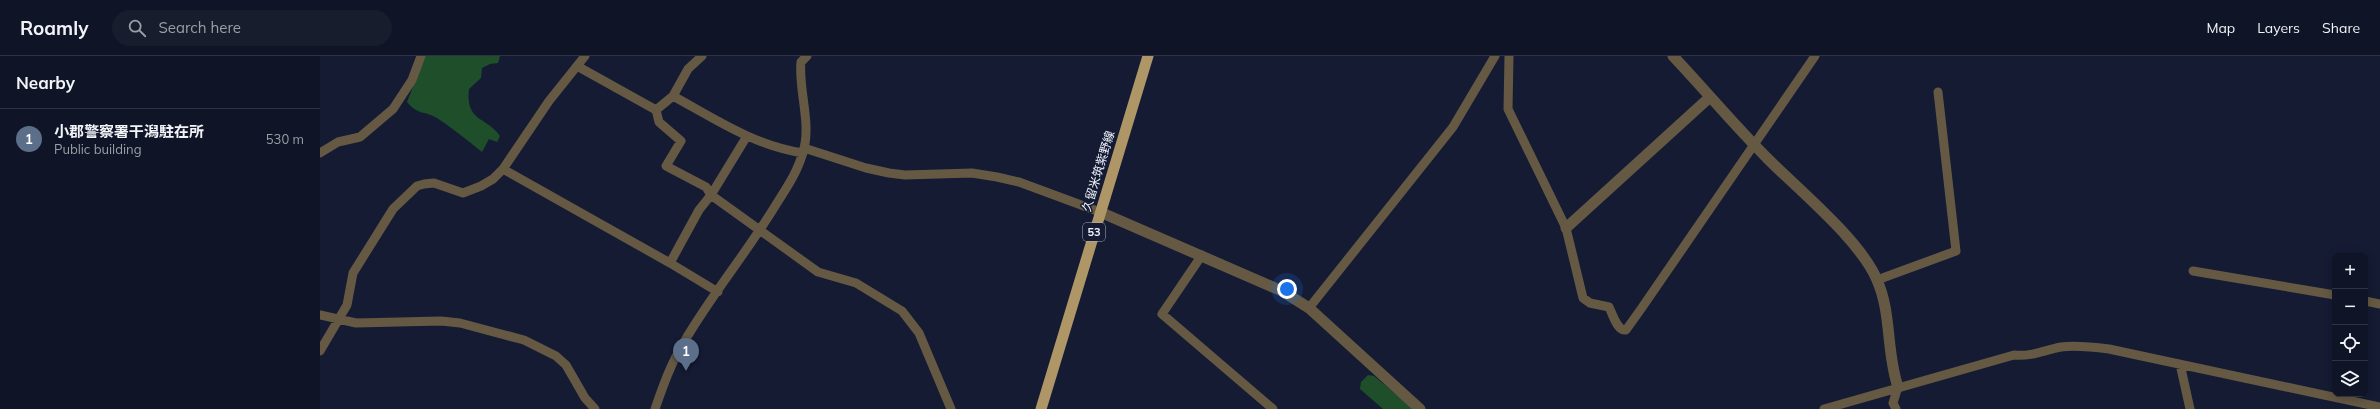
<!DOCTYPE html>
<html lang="en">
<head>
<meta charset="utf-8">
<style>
	:root { --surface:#0f1426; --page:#181d2e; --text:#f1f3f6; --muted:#9b9ea7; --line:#2f3343; --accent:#e8ab37 }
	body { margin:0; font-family:Mulish,"Noto Sans JP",sans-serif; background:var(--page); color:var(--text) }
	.controls { position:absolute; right:12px; bottom:12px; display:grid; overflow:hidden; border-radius:8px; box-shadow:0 2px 10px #0003 }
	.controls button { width:36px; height:36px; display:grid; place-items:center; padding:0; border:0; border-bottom:1px solid var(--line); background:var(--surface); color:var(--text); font:20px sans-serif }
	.you { position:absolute; left:967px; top:233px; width:14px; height:14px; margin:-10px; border:3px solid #fff; border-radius:50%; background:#1a73e8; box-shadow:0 0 0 6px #1a73e833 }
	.badge { display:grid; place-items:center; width:26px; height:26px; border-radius:50%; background:var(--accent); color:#fff; font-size:13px; font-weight:700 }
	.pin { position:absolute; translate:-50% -33px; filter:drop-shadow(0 1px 2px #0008) }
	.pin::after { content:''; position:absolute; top:21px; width:14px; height:12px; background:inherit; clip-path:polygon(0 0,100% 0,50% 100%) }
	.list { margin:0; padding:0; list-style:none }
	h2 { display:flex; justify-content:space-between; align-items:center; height:52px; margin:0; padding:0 16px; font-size:17px }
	h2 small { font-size:13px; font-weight:400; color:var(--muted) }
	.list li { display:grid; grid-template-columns:26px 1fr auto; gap:12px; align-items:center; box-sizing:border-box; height:60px; padding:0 16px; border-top:1px solid var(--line) }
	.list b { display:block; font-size:15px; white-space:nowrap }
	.list p { margin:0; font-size:13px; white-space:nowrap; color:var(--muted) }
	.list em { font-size:13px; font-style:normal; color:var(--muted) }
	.icon { flex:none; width:22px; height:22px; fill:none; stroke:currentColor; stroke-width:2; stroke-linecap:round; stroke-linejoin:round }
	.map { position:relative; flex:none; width:2060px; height:353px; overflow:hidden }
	header { display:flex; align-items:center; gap:24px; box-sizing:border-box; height:56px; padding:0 20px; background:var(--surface); border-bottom:1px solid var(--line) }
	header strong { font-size:19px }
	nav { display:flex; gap:22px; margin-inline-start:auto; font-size:14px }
	.search { width:280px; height:36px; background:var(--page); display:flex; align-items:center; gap:10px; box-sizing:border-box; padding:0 14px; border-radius:22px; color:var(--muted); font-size:15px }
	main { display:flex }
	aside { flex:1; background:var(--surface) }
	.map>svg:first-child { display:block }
	.forest { fill:#1e4f2a }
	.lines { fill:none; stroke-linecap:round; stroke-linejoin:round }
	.minor { stroke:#655943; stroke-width:9 }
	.tertiary { stroke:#655943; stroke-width:11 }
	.primary { stroke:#ae9667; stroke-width:11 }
	.labels { text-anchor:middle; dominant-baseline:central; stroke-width:3; stroke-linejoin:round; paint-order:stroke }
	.shield { fill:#141b33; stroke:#adb2c0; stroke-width:1 }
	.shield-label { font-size:11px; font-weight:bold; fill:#eff3fd }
	.street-label { font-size:12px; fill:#eff3fd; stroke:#141b33 }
</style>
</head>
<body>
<header>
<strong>Roamly</strong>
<div class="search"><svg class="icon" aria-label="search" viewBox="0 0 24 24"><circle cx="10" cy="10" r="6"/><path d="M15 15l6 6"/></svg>Search here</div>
<nav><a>Map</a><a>Layers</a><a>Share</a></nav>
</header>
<main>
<aside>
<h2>Nearby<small></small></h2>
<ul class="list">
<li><span class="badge" style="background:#5c6f8a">1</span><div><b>小郡警察署干潟駐在所</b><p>Public building</p></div><em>530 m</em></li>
</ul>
</aside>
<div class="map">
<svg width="2060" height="353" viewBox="0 0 2060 353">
	<rect width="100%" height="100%" fill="#141b33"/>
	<path class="forest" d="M105 0H180L178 7 170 8 162 12 161 22 149 33C145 66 167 61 180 80L177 86 169 83 162 96C147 84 132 72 117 62 103 54 99 60 87 46Z
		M1048 319 1054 320 1094 353H1063L1040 333 1041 326Z"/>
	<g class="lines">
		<path class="minor" d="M1189 0 1188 53 1246 172 1263 242 1270 247 1289 251C1293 259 1297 275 1306 274L1321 253 1495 0
			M257 10 336 54 353 40 368 13 382 0
			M353 40C395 63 435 90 483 97
			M336 54 339 66 361 85 346 110 386 131 391 139 498 216 536 227 582 255 599 277 631 353
			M484 92 546 112 569 117 585 119 652 117 677 121 699 126 780 156
			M0 97 18 86 40 81 73 53 92 24 101 0
			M183 113 350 207 398 236
			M882 199 842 258 953 353
			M350 207 379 154 391 139 427 80
			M1873 215 2015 239
			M1557 224 1636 195 1618 36
			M2045 245 2060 248
			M989 252 1133 71 1175 0
			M0 259 36 267 121 265 140 267 204 284 236 300 246 309 265 342 275 353
			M0 295 27 249 33 217 73 153 97 130 104 128 114 127 143 137 161 130 173 123 183 113 229 45 265 0
			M1860 308 1870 353
			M335 353C343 330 351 307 364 286 392 238 428 195 457 147 467 131 478 115 483 96 492 68 478 33 481 6L487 0
			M1504 353 1694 299C1711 301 1725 294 1741 291 1757 289 1773 291 1789 293L2060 351
			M1576 353 1573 347 1578 331"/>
		<path class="tertiary" d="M1353 0C1385 34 1415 70 1448 103 1479 134 1541 185 1557 224 1572 258 1566 296 1578 331
			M780 156 962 235 989 252 1100 353
			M1246 172 1390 41"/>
		<path class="primary" d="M721 353 828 0"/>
	</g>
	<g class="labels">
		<rect class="shield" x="763" y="167" width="22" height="18" rx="3"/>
		<g class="shield-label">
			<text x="774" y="176">53</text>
		</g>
		<g class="street-label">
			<text transform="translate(778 115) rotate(-73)">久留米筑紫野線</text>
		</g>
	</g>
</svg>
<div class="controls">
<button>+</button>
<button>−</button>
<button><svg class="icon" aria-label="locate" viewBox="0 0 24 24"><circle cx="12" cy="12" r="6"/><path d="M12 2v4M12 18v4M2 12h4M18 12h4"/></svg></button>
<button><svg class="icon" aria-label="layers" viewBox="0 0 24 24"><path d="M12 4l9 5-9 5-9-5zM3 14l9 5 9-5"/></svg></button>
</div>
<div class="you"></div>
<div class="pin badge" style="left:366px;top:315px;background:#5c6f8a">1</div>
</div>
</main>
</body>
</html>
